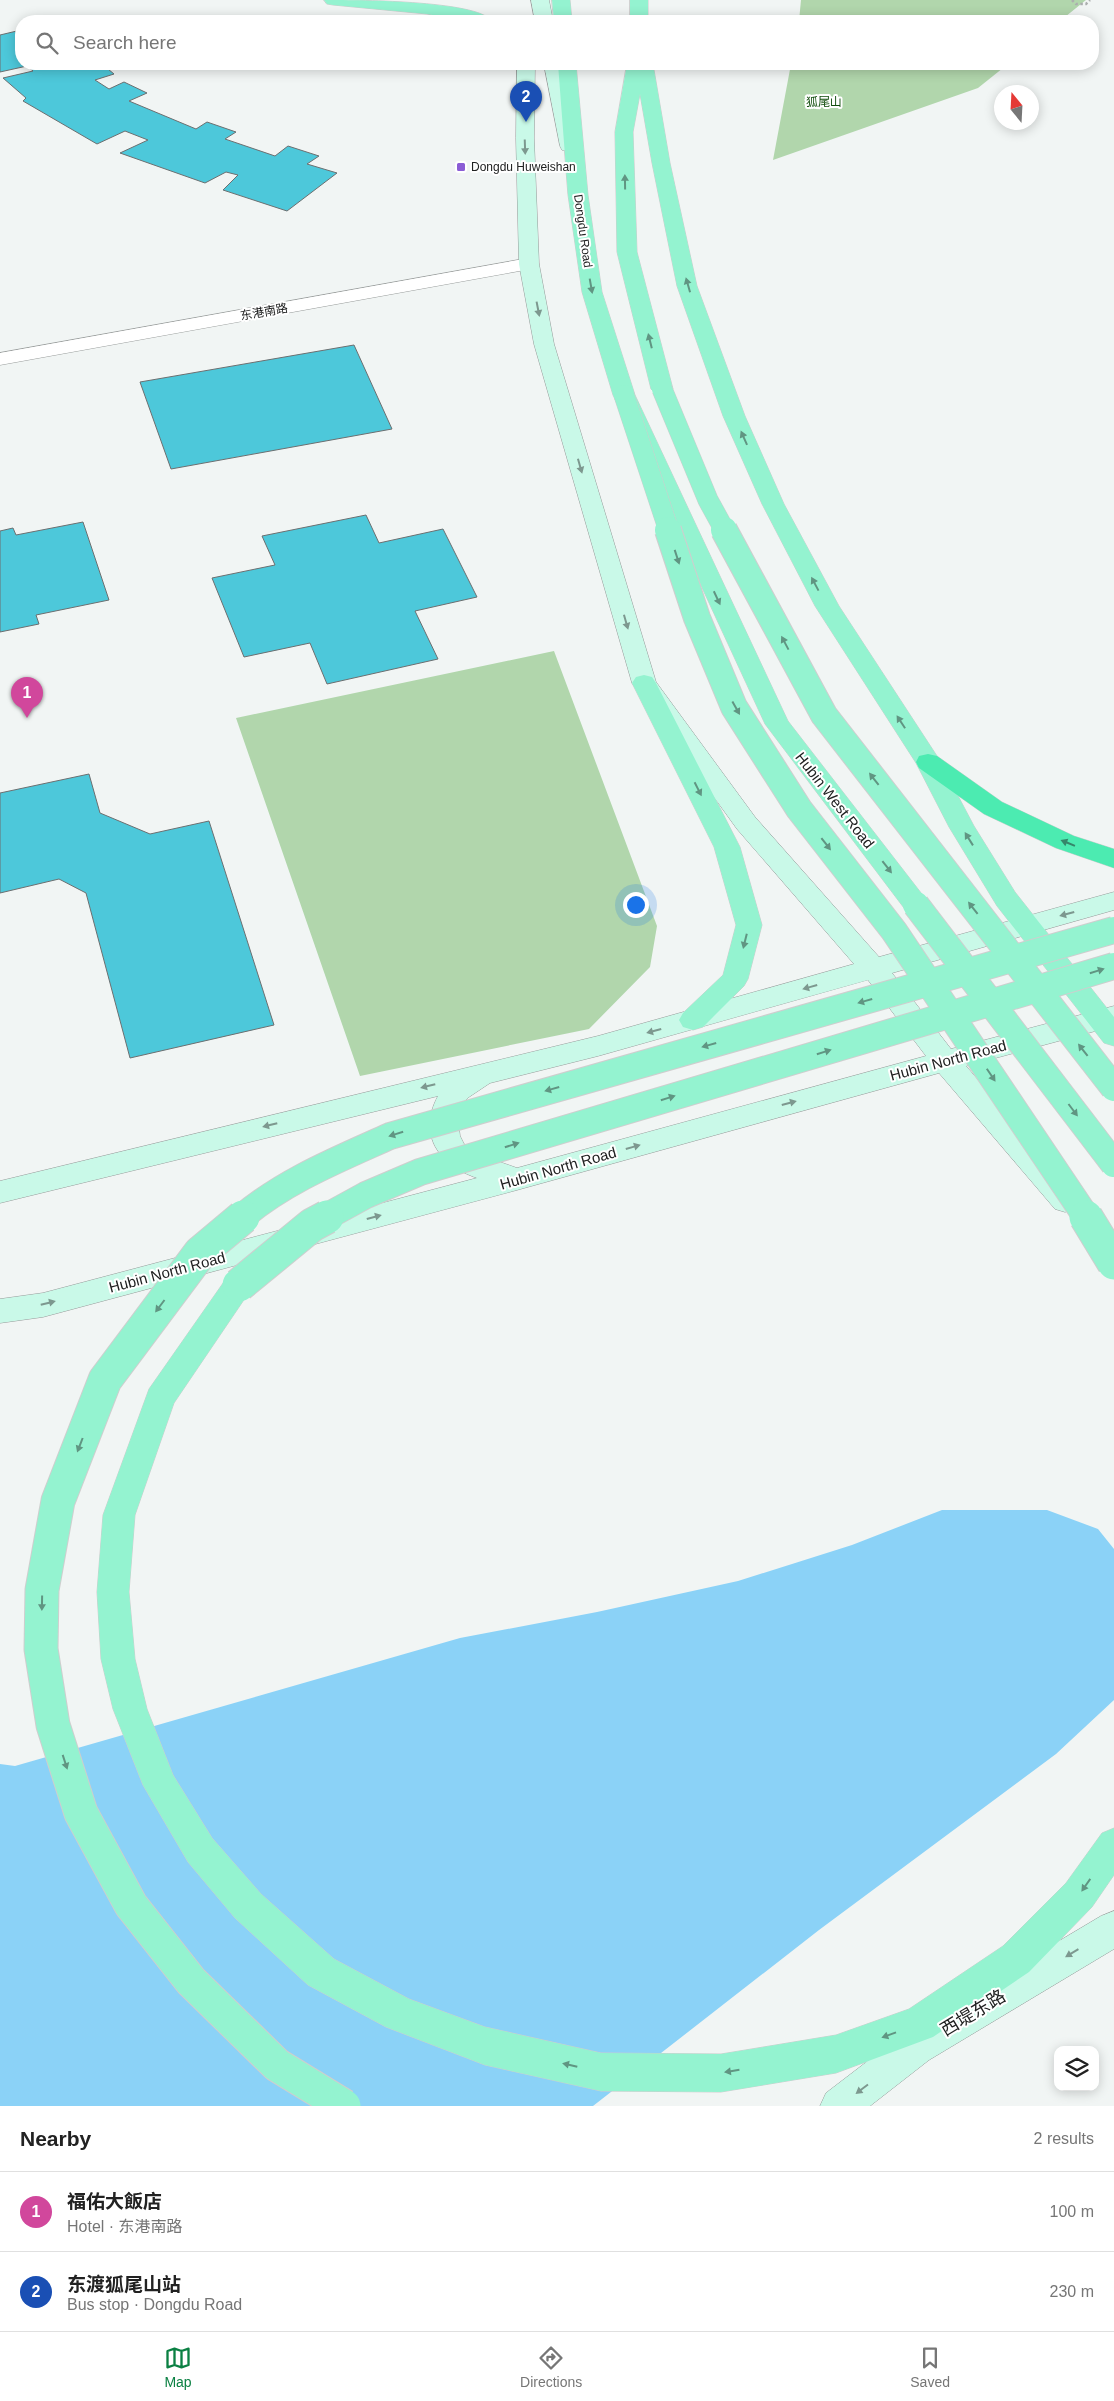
<!DOCTYPE html>
<html lang="en">
<head>
<meta charset="utf-8">
<style>
	:root { --surface:#fff; --page:#f6f6f6; --text:#222; --muted:#767676; --line:#e0e0e0; --accent:#0b8043 }
	body { margin:0; font-family:Helvetica,"Noto Sans SC",sans-serif; background:var(--page); color:var(--text) }
	.controls { position:absolute; right:15px; bottom:15px; display:grid; overflow:hidden; border-radius:10px; box-shadow:0 2px 12px #0003 }
	.controls button { width:45px; height:45px; display:grid; place-items:center; padding:0; border:0; border-bottom:1px solid var(--line); background:var(--surface); color:var(--text); font:25px sans-serif }
	.compass { position:absolute; left:994px; top:85px; width:45px; height:45px; border-radius:50%; background:var(--surface); box-shadow:0 2px 12px #0003; rotate:342deg }
	.you { position:absolute; left:635px; top:904px; width:18px; height:18px; margin:-12px; border:4px solid #fff; border-radius:50%; background:#1a73e8; box-shadow:0 0 0 8px #1a73e833 }
	.badge { display:grid; place-items:center; width:32px; height:32px; border-radius:50%; background:var(--accent); color:#fff; font-size:16px; font-weight:700 }
	.pin { position:absolute; translate:-50% -41px; filter:drop-shadow(0 1px 2px #0008) }
	.pin::after { content:''; position:absolute; top:26px; width:18px; height:15px; background:inherit; clip-path:polygon(0 0,100% 0,50% 100%) }
	.list { margin:0; padding:0; list-style:none }
	h2 { display:flex; justify-content:space-between; align-items:center; height:65px; margin:0; padding:0 20px; font-size:21px }
	h2 small { font-size:16px; font-weight:400; color:var(--muted) }
	.list li { display:grid; grid-template-columns:32px 1fr auto; gap:15px; align-items:center; box-sizing:border-box; height:80px; padding:0 20px; border-top:1px solid var(--line) }
	.list b { display:block; font-size:19px; white-space:nowrap }
	.list p { margin:0; font-size:16px; white-space:nowrap; color:var(--muted) }
	.list em { font-size:16px; font-style:normal; color:var(--muted) }
	.icon { flex:none; width:28px; height:28px; fill:none; stroke:currentColor; stroke-width:2; stroke-linecap:round; stroke-linejoin:round }
	.map { position:relative; flex:none; width:1114px; height:2106px; overflow:hidden }
	.search { position:absolute; background:var(--surface); box-shadow:0 2px 12px #0003; left:15px; right:15px; top:15px; height:55px; display:flex; align-items:center; gap:12px; box-sizing:border-box; padding:0 18px; border-radius:20px; color:var(--muted); font-size:19px }
	.sheet { height:225px; background:var(--surface) }
	nav { display:flex; justify-content:space-around; align-items:center; box-sizing:border-box; height:70px; border-top:1px solid var(--line); background:var(--surface); font-size:14px; color:var(--muted) }
	nav a { display:grid; justify-items:center; gap:2px }
	nav .on { color:var(--accent) }
	.map>svg:first-child { display:block }
	.green { fill:#b1d6ac }
	.water { fill:#8bd2f7 }
	.building { fill:#4dc8da; stroke:#6c6f70 }
	.lines { fill:none; stroke-linecap:round; stroke-linejoin:round }
	.street-casing { stroke:#969a99; stroke-width:1 }
	.secondary-casing { stroke:#969a99; stroke-width:1 }
	.primary-casing { stroke:#cecece; stroke-width:1 }
	.highway-casing { stroke:#cecece; stroke-width:1 }
	.path { stroke:#abaeae; stroke-width:2.5; stroke-dasharray:2.5 2.5; stroke-linecap:butt }
	.street { fill:#fff; fill-rule:evenodd }
	.secondary { fill:#c9f9e8; fill-rule:evenodd }
	.primary { fill:#94f3d0; fill-rule:evenodd }
	.highway { fill:#4cebb1; fill-rule:evenodd }
	.primary-bridge-far2-casing { stroke:#cecece; stroke-width:21; stroke-linecap:butt }
	.primary-bridge-far1-casing { stroke:#cecece; stroke-width:28; stroke-linecap:butt }
	.primary-bridge-casing { stroke:#cecece; stroke-width:35; stroke-linecap:butt }
	.primary-bridge-far2 { stroke:#94f3d0; stroke-width:20 }
	.primary-bridge-far1 { stroke:#94f3d0; stroke-width:26 }
	.primary-bridge { stroke:#94f3d0; stroke-width:33 }
	.oneway { fill:#7d988f }
	.oneway2 { fill:#609582 }
	.oneway3 { fill:#36866a }
	.poi-dot { fill:#8a5cd5; stroke:#fff; stroke-width:2 }
	.labels { text-anchor:middle; dominant-baseline:central; stroke-width:4; stroke-linejoin:round; paint-order:stroke }
	.far-park-label { font-size:12px; fill:#114d0d; stroke:#fff }
	.far-poi-label { font-size:12px; fill:#212222; stroke:#fff; text-anchor:start }
	.far-street-label { font-size:12px; fill:#212222; stroke:#fff }
	.street-label { font-size:15px; fill:#212222; stroke:#fff }
	.near-street-label { font-size:18px; fill:#212222; stroke:#fff }
</style>
</head>
<body>
<div class="map">
<svg width="1114" height="2106" viewBox="0 0 1114 2106">
	<rect width="100%" height="100%" fill="#f1f5f4"/>
	<path class="green" d="M801 0H1086L1060 21H799Z
		M791 64H1008L978 88 773 160Z
		M554 651 657 926 650 967 589 1029 360 1076 236 718Z"/>
	<path class="water" d="M942 1510H1047L1098 1529 1114 1549V1700L1056 1754 819 1930 593 2106H0V1764L15 1766 460 1638 597 1612 738 1581 852 1545Z"/>
	<path class="building" d="M21 30V64H73L76 67 87 64H102L114 74 95 80 109 89 124 82 147 93 129 101 196 129 207 122 236 132 225 139 275 156 288 146 319 156 307 164 337 173 287 211 223 190 238 175 226 172 205 183 120 153 148 140 125 131 97 144 23 101 26 98 3 78 33 71 27 66 0 72V35Z
		M354 345 392 429 171 469 140 382Z
		M366 515 379 543 443 529 477 597 415 611 438 659 327 684 310 643 244 657 212 578 275 565 262 536Z
		M83 522 109 600 36 615 39 624 0 632V531L13 528 16 535Z
		M89 774 100 813 150 834 209 821 274 1025 130 1058 86 893 59 879 0 893V793Z"/>
	<g class="lines">
		<defs>
			<path id="street" d="M529 258 536 260 539 264 536 268 0 365V353Z"/>
			<path id="secondary" d="M531 0H549L553 21H535Z
				M517 64H535L534 138 539 264 554 344 656 682 755 817 879 957 1114 892V910L892 973 951 1049 1114 1006V1026L966 1066 1075 1193 1079 1201 1075 1209 1065 1212 1055 1209 939 1073 517 1190 43 1317 0 1323V1299L43 1293 477 1178C439 1165 417 1135 438 1096L0 1203V1181L598 1036 854 964 737 829 632 683 534 344 519 264 516 138ZM868 980 926 1056 517 1168 477 1154 464 1144 460 1136 458 1119 461 1105 469 1097 490 1083 598 1056Z
				M544 64H562L578 146 576 150H562L560 146Z
				M1114 1911V1949L929 2060 870 2106H820L826 2093 903 2034 1101 1916Z"/>
			<path id="primary" d="M324 0C352 0 477 0 492 21H465L427 14 333 5 327 4Z
				M552 0H570L572 21H554Z
				M630 0H648V21H630Z
				M558 64H576L588 195 602 292 635 395 788 721 925 898 929 905 925 912 916 914 907 912 765 724 613 395 582 292 568 195Z
				M627 64H653L670 163 697 286 745 416 784 504 839 606 937 756 974 826 1015 892 1114 1017V1046L1104 1043 997 906 949 827 916 763 815 606 762 504 723 416 677 286 652 163 640 94 633 132 637 252 673 389 669 393 662 395 655 393 651 389 617 252 615 132Z
				M644 675 652 677 656 683 740 847 762 925 748 979 744 986 703 1027 693 1030 683 1027 679 1020 683 1013 723 975 736 925 714 847 632 683 636 677Z
				M239 1273 250 1276 254 1285 174 1403 135 1515 129 1592 135 1659 147 1709 173 1775 212 1838 261 1894 334 1959 409 1999 485 2027 601 2053 721 2054 836 2035 909 2009 1003 1946 1066 1883 1102 1833 1114 1828V1875L1092 1907 1029 1972 933 2037 836 2073 721 2092 601 2091 485 2065 386 2027 308 1985 235 1918 188 1862 143 1785 113 1709 101 1659 97 1592 103 1515 149 1389 228 1276Z"/>
			<path id="highway" d="M928 754 937 756 1002 802 1074 836 1114 849V868L1056 848 984 814 919 768 916 762 919 756Z"/>
		</defs>
		<use href="#street" class="street-casing"/>
		<use href="#secondary" class="secondary-casing"/>
		<use href="#primary" class="primary-casing"/>
		<use href="#highway" class="highway-casing"/>
		<path class="path" d="M1072 0 1076 4H1086L1090 0"/>
		<use href="#street" class="street"/>
		<use href="#secondary" class="secondary"/>
		<use href="#primary" class="primary"/>
		<use href="#highway" class="highway"/>
		<defs>
			<path id="primary-bridge-far2" d="M662 389 708 500 725 531
				M624 395 669 531"/>
			<path id="primary-bridge-far1" d="M668 530 697 618 734 707 799 809 894 931 1087 1218
				M724 530 824 715 1114 1088
				M916 905 1114 1164
				M241 1218C284 1181 339 1159 390 1136L1114 930
				M324 1218 366 1195 420 1172 1114 966"/>
			<path id="primary-bridge" d="M243 1217 200 1253 105 1380 58 1501 42 1590 41 1649 53 1725 81 1813 131 1905 191 1981 277 2065 344 2106
				M1086 1217 1114 1263
				M239 1285 312 1225 327 1217"/>
		</defs>
		<use href="#primary-bridge-far2" class="primary-bridge-far2-casing"/>
		<use href="#primary-bridge-far1" class="primary-bridge-far1-casing"/>
		<use href="#primary-bridge" class="primary-bridge-casing"/>
		<use href="#primary-bridge-far2" class="primary-bridge-far2"/>
		<use href="#primary-bridge-far1" class="primary-bridge-far1"/>
		<use href="#primary-bridge" class="primary-bridge"/>
	</g>
	<defs><path id="oneway-solid" d="M-6-.8H1V-3.2L6.5 0L1 3.2V.8H-6Z" transform="scale(1.25)"/></defs>
	<g class="oneway">
		<use href="#oneway-solid" transform="translate(525 147) rotate(88)"/>
		<use href="#oneway-solid" transform="translate(538 309) rotate(79)"/>
		<use href="#oneway-solid" transform="translate(580 466) rotate(74)"/>
		<use href="#oneway-solid" transform="translate(626 622) rotate(74)"/>
		<use href="#oneway-solid" transform="translate(1067 914) rotate(165)"/>
		<use href="#oneway-solid" transform="translate(810 987) rotate(164)"/>
		<use href="#oneway-solid" transform="translate(654 1031) rotate(165)"/>
		<use href="#oneway-solid" transform="translate(428 1086) rotate(166)"/>
		<use href="#oneway-solid" transform="translate(789 1103) rotate(-15)"/>
		<use href="#oneway-solid" transform="translate(270 1125) rotate(166)"/>
		<use href="#oneway-solid" transform="translate(633 1147) rotate(-16)"/>
		<use href="#oneway-solid" transform="translate(374 1217) rotate(-15)"/>
		<use href="#oneway-solid" transform="translate(48 1303) rotate(-14)"/>
		<use href="#oneway-solid" transform="translate(1072 1953) rotate(149)"/>
		<use href="#oneway-solid" transform="translate(862 2089) rotate(143)"/>
	</g>
	<g class="oneway2">
		<use href="#oneway-solid" transform="translate(625 182) rotate(-91)"/>
		<use href="#oneway-solid" transform="translate(688 285) rotate(-106)"/>
		<use href="#oneway-solid" transform="translate(591 286) rotate(80)"/>
		<use href="#oneway-solid" transform="translate(650 341) rotate(-104)"/>
		<use href="#oneway-solid" transform="translate(744 438) rotate(-114)"/>
		<use href="#oneway-solid" transform="translate(677 557) rotate(72)"/>
		<use href="#oneway-solid" transform="translate(815 584) rotate(-118)"/>
		<use href="#oneway-solid" transform="translate(717 598) rotate(65)"/>
		<use href="#oneway-solid" transform="translate(785 643) rotate(-118)"/>
		<use href="#oneway-solid" transform="translate(736 708) rotate(61)"/>
		<use href="#oneway-solid" transform="translate(901 722) rotate(-123)"/>
		<use href="#oneway-solid" transform="translate(874 779) rotate(-128)"/>
		<use href="#oneway-solid" transform="translate(698 789) rotate(63)"/>
		<use href="#oneway-solid" transform="translate(969 839) rotate(-122)"/>
		<use href="#oneway-solid" transform="translate(826 844) rotate(52)"/>
		<use href="#oneway-solid" transform="translate(887 867) rotate(52)"/>
		<use href="#oneway-solid" transform="translate(973 908) rotate(-128)"/>
		<use href="#oneway-solid" transform="translate(745 941) rotate(104)"/>
		<use href="#oneway-solid" transform="translate(1097 971) rotate(-17)"/>
		<use href="#oneway-solid" transform="translate(865 1001) rotate(164)"/>
		<use href="#oneway-solid" transform="translate(709 1045) rotate(164)"/>
		<use href="#oneway-solid" transform="translate(1083 1050) rotate(-128)"/>
		<use href="#oneway-solid" transform="translate(824 1052) rotate(-17)"/>
		<use href="#oneway-solid" transform="translate(991 1075) rotate(56)"/>
		<use href="#oneway-solid" transform="translate(552 1089) rotate(164)"/>
		<use href="#oneway-solid" transform="translate(668 1098) rotate(-17)"/>
		<use href="#oneway-solid" transform="translate(1073 1110) rotate(53)"/>
		<use href="#oneway-solid" transform="translate(396 1134) rotate(163)"/>
		<use href="#oneway-solid" transform="translate(512 1145) rotate(-17)"/>
		<use href="#oneway-solid" transform="translate(160 1306) rotate(127)"/>
		<use href="#oneway-solid" transform="translate(80 1445) rotate(111)"/>
		<use href="#oneway-solid" transform="translate(42 1603) rotate(91)"/>
		<use href="#oneway-solid" transform="translate(65 1762) rotate(72)"/>
		<use href="#oneway-solid" transform="translate(1086 1885) rotate(125)"/>
		<use href="#oneway-solid" transform="translate(889 2035) rotate(160)"/>
		<use href="#oneway-solid" transform="translate(570 2065) rotate(-167)"/>
		<use href="#oneway-solid" transform="translate(732 2071) rotate(171)"/>
	</g>
	<use class="oneway3" href="#oneway-solid" transform="translate(1068 843) rotate(-158)"/>
	<rect class="poi-dot" x="456" y="162" width="10" height="10" rx="2.5"/>
	<g class="labels">
		<g class="far-park-label">
			<text x="824" y="102">狐尾山</text>
		</g>
		<g class="far-poi-label">
			<text x="471" y="167">Dongdu Huweishan</text>
		</g>
		<g class="far-street-label">
			<text transform="translate(583 231) rotate(82)">Dongdu Road</text>
			<text transform="translate(264 312) rotate(-10)">东港南路</text>
		</g>
		<g class="street-label">
			<text transform="translate(835 800) rotate(52)">Hubin West Road</text>
			<text transform="translate(948 1060) rotate(-15)">Hubin North Road</text>
			<text transform="translate(558 1168) rotate(-16)">Hubin North Road</text>
			<text transform="translate(167 1272) rotate(-15)">Hubin North Road</text>
		</g>
		<g class="near-street-label">
			<text transform="translate(973 2013) rotate(-31)">西堤东路</text>
		</g>
	</g>
</svg>
<div class="controls">
<button><svg class="icon" aria-label="layers" viewBox="0 0 24 24"><path d="M12 4l9 5-9 5-9-5zM3 14l9 5 9-5"/></svg></button>
</div>
<svg class="compass" viewBox="-18 -18 36 36"><path d="M0-13l5 13h-10z" fill="#e53935"/><path d="M0 13l5-13h-10z" fill="#767676"/></svg>
<div class="you"></div>
<div class="pin badge" style="left:27px;top:718px;background:#d1479c">1</div>
<div class="pin badge" style="left:526px;top:122px;background:#1a4fb4">2</div>
<div class="search"><svg class="icon" aria-label="search" viewBox="0 0 24 24"><circle cx="10" cy="10" r="6"/><path d="M15 15l6 6"/></svg>Search here</div>
</div>
<section class="sheet">
<h2>Nearby<small>2 results</small></h2>
<ul class="list">
<li><span class="badge" style="background:#d1479c">1</span><div><b>福佑大飯店</b><p>Hotel · 东港南路</p></div><em>100 m</em></li>
<li><span class="badge" style="background:#1a4fb4">2</span><div><b>东渡狐尾山站</b><p>Bus stop · Dongdu Road</p></div><em>230 m</em></li>
</ul>
</section>
<nav>
<a class="on"><svg class="icon" aria-label="map" viewBox="0 0 24 24"><path d="M3 6l6-2 6 2 6-2v14l-6 2-6-2-6 2zM9 4v14M15 6v14"/></svg>Map</a>
<a><svg class="icon" aria-label="directions" viewBox="0 0 24 24"><path d="M12 3l9 9-9 9-9-9zM9 14v-3h6M13 9l2 2-2 2"/></svg>Directions</a>
<a><svg class="icon" aria-label="saved" viewBox="0 0 24 24"><path d="M7 4h10v16l-5-4-5 4z"/></svg>Saved</a>
</nav>
</body>
</html>
